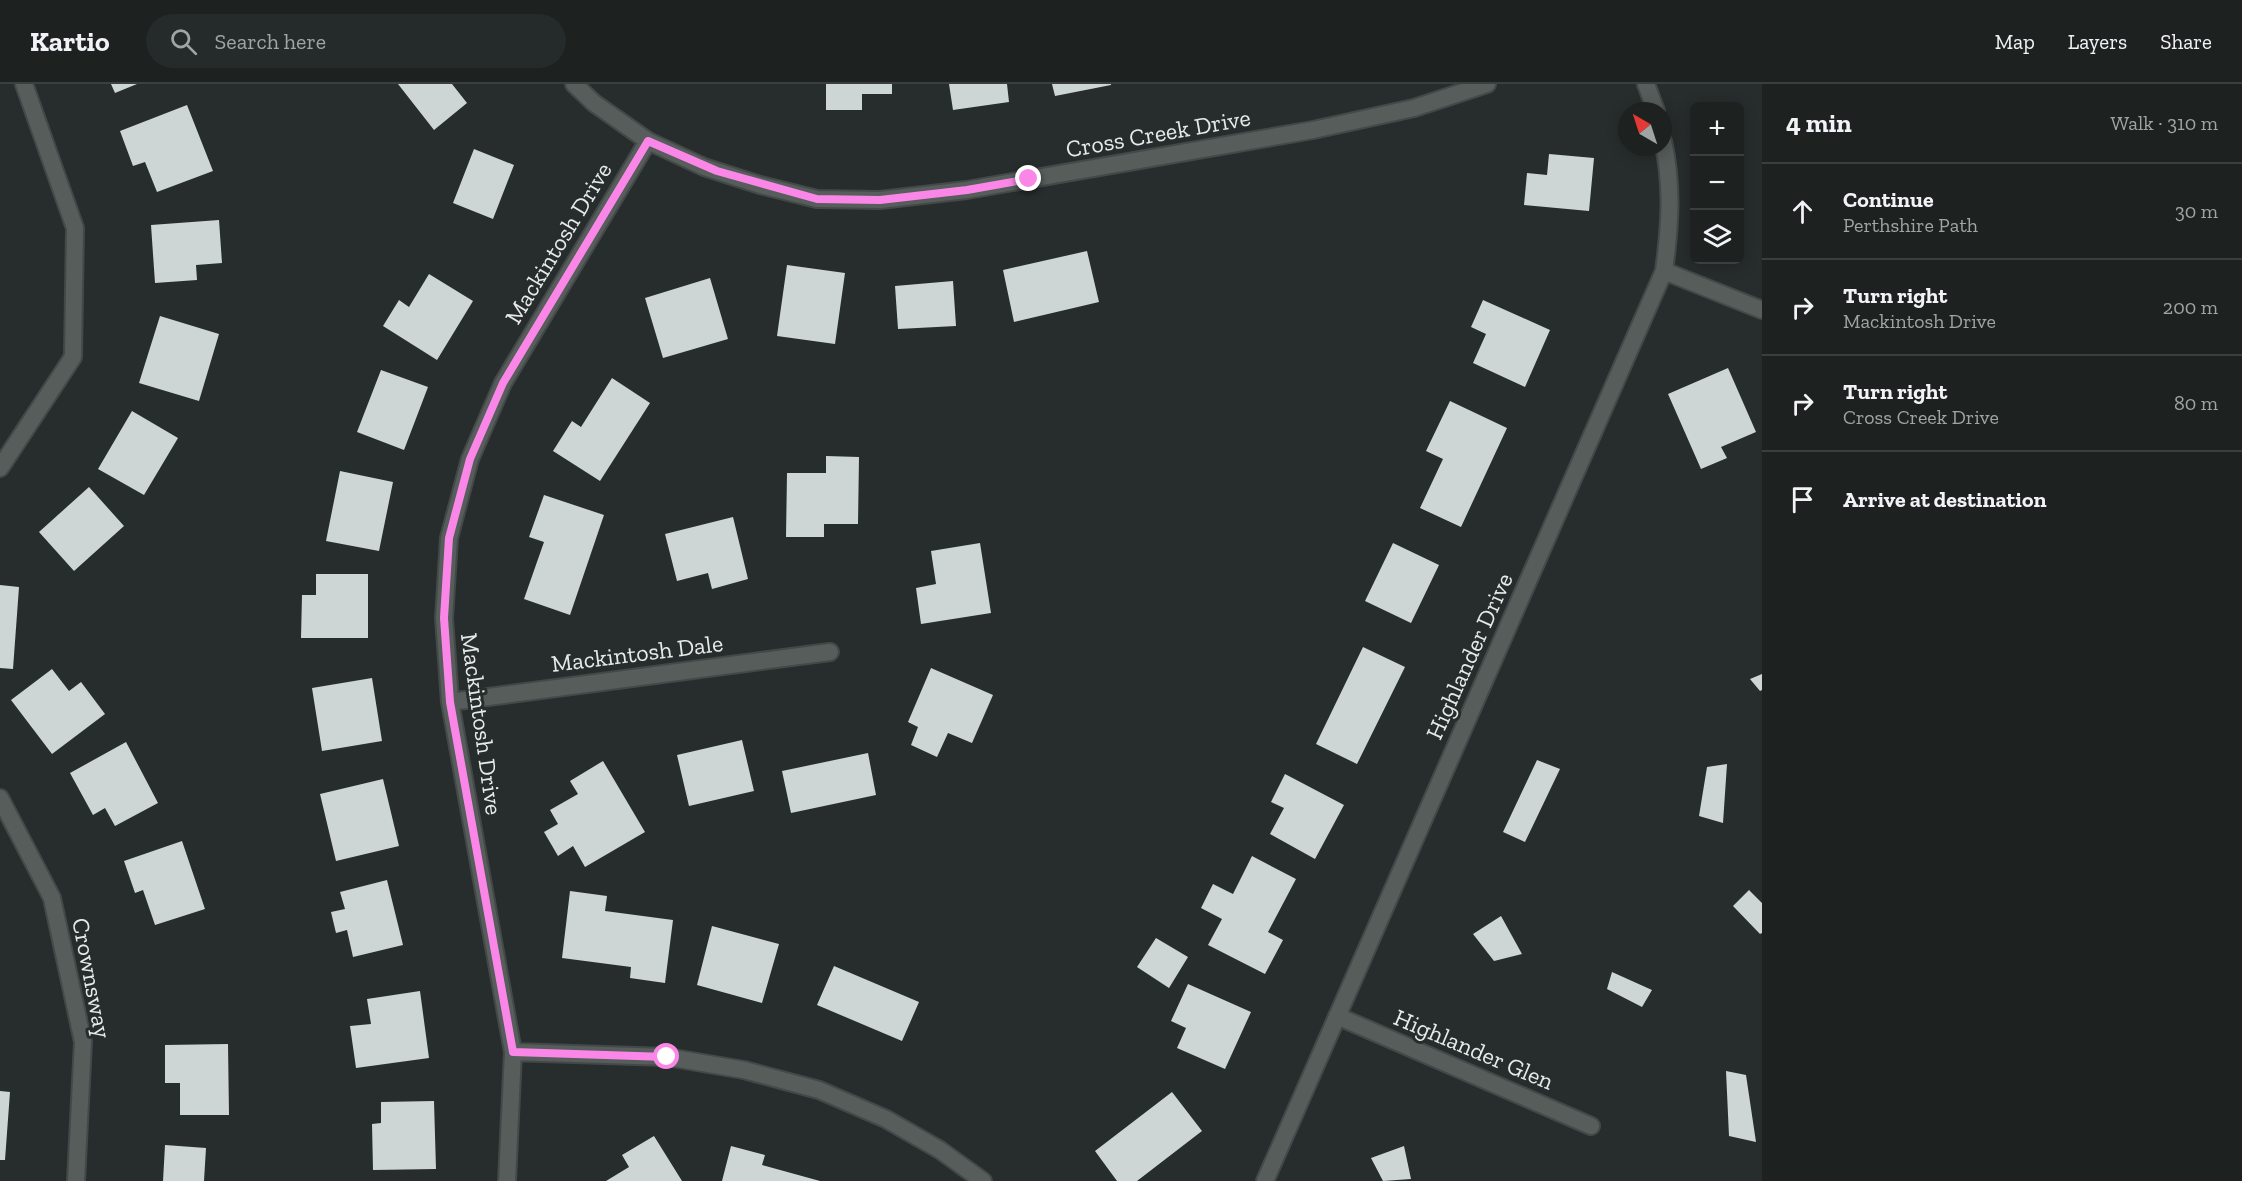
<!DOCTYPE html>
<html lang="en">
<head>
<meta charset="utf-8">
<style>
	:root { --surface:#1d2221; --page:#252a2a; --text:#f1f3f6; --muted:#a0a4a5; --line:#3b3f3f }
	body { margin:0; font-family:"Zilla Slab",serif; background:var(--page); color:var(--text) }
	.controls { position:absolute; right:18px; top:18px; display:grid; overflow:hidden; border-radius:9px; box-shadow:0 3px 15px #0003 }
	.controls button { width:54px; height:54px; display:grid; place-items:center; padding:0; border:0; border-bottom:2px solid var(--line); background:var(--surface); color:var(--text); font:30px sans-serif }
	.compass { position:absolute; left:1618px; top:18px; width:54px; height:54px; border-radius:50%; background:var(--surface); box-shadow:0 3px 15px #0003; rotate:321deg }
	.stop { position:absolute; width:18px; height:18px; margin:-14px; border:4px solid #fa87e7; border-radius:50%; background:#fff }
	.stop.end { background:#fa87e7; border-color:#fff; box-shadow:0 2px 6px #0008 }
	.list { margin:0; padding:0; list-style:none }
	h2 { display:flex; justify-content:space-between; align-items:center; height:78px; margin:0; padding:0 24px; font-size:26px }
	h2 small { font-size:20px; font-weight:400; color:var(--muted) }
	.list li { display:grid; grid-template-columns:39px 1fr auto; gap:18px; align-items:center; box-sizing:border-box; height:96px; padding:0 24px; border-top:2px solid var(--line) }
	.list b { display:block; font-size:22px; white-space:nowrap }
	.list p { margin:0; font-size:20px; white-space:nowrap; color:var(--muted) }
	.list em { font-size:20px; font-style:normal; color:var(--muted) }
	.icon { flex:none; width:33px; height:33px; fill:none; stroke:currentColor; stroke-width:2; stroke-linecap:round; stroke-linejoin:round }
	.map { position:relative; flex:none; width:1762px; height:1097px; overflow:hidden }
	header { display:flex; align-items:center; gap:36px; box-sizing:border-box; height:84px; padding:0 30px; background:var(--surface); border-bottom:2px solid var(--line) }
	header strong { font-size:28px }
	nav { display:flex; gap:33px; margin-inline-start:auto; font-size:21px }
	.search { width:420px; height:54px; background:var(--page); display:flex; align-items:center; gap:15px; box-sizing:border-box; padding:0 21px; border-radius:33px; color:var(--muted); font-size:22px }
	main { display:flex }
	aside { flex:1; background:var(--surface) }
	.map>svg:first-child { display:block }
	.building { fill:#ced6d5 }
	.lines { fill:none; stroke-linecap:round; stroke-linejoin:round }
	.minor-casing { stroke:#434948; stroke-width:20 }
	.minor { stroke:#565d5b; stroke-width:16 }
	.route { stroke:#fa87e7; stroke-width:8 }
	.labels { text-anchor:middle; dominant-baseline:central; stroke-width:6; stroke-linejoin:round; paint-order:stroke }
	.street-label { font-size:24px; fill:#e6eae9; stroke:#272d2c }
</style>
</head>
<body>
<header>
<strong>Kartio</strong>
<div class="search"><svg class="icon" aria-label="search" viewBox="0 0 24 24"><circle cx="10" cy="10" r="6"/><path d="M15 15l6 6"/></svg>Search here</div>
<nav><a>Map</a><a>Layers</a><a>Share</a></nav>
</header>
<main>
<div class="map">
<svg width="1762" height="1097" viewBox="0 0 1762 1097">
	<rect width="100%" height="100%" fill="#272d2c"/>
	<path class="building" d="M111 0H137L115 9Z
		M398 0H452L467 19 434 46Z
		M826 0H892V10H862V26H826Z
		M949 0H1007L1009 18 953 26Z
		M1052 0H1111V1L1055 12Z
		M187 21 213 87 157 108 145 78 133 82 120 47Z
		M474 65 514 81 493 135 453 119Z
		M1549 70 1594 74 1589 127 1524 121 1527 89 1547 91Z
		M219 136 222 179 196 181 197 196 155 199 151 141Z
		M1087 167 1099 218 1014 238 1003 186Z
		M787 181 845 189 835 260 777 252Z
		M429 190 473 217 437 276 383 242 399 216 409 223Z
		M710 194 728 255 663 274 645 214Z
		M953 197 956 242 898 245 895 202Z
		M1483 216 1550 246 1525 303 1473 279 1486 250 1471 243Z
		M160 232 219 250 199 317 139 299Z
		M1728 284 1756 348 1721 363 1727 374 1701 385 1668 310Z
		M381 286 428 303 404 366 357 348Z
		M612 294 650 319 600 397 553 367 572 337 581 343Z
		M1450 317 1507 344 1461 443 1420 424 1443 375 1426 367Z
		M132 327 178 354 144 411 98 385Z
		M826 372 859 373 858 440H824V453H786L787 389H826Z
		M340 387 393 398 379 467 326 457Z
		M89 403 124 442 74 487 39 448Z
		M544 411 604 431 570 531 524 515 544 458 529 453Z
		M733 433 748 495 712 505 708 489 677 497 665 450Z
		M980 459 991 529 921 540 916 504 936 500 931 467Z
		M1393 459 1439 481 1411 539 1365 517Z
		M316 490H368V554H301L302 511H316Z
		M0 501 19 503 13 585 0 584Z
		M1363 563 1405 583 1357 680 1316 660Z
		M931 584 993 611 972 659 948 649 937 673 911 661 918 643 908 638Z
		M52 585 69 607 81 598 105 630 52 670 11 616Z
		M1762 590V606L1760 607 1750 595Z
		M372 594 382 657 322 667 312 604Z
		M742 656 754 707 689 722 677 671Z
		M126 658 158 719 115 742 105 724 93 731 70 689Z
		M868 669 876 711 791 729 782 687Z
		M1537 676 1560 685 1525 758 1503 748Z
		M603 677 645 748 585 783 573 762 558 772 544 748 558 740 550 726 578 710 570 697Z
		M1727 680 1723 739 1699 732 1707 683Z
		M1285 690 1344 721 1315 775 1270 750 1284 724 1271 718Z
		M383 695 399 762 336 777 320 710Z
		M182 757 205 825 155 841 143 806 135 809 124 777Z
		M1252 772 1296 795 1268 848 1283 856 1265 890 1208 861 1222 835 1201 824 1213 800 1233 810Z
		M387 796 403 861 353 873 347 846 336 849 331 828 345 825 340 808Z
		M1749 806 1762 819V849L1760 850 1733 822Z
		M570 807 607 812 605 827 673 836 665 899 630 894 631 883 562 874Z
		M1501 832 1522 870 1494 877 1473 850Z
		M712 842 779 860 762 919 697 901Z
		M1156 854 1188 873 1169 904 1137 883Z
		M834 882 919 918 902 957 817 921Z
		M1612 888 1652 906 1642 923 1607 905Z
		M1188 900 1251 928 1225 985 1177 964 1186 944 1171 937Z
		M420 907 429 974 356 984 350 942 371 940 367 915Z
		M228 960 229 1031H180V999H165V961Z
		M1726 987 1746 991 1756 1058 1729 1052Z
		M0 1007 10 1008 5 1076H0Z
		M1172 1008 1202 1047 1137 1097H1117L1095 1067Z
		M434 1017 436 1085 373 1086 372 1040 381 1039V1018Z
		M654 1052 682 1097H606L629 1083 622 1071Z
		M165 1061 206 1064 204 1097H163Z
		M731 1062 765 1071 762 1081 820 1097H722Z
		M1404 1062 1411 1095 1383 1097 1371 1074Z"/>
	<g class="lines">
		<defs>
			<path id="minor" d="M574 0 594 19 648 57 704 83 760 101 817 115 880 116 967 106 1313 46 1414 24 1487 0
				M1646 0 1656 27
				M1664 187 1762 226
				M0 384 73 273 75 144 24 0
				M450 618 830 568
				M0 714 52 814 83 958 76 1097
				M1337 932 1591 1042
				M513 968 667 973 744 986 819 1006 886 1035 940 1066 983 1097
				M507 1097 513 968 450 618 444 534 449 454 470 375 503 299 648 57
				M1265 1097 1664 187C1670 142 1673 102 1663 57"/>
		</defs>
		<use href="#minor" class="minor-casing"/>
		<use href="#minor" class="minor"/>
	</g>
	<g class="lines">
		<path class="route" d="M667 973 513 968 450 618 444 534 449 454 470 375 503 299 648 57 717 87 817 115 880 116 967 106 1029 95"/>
	</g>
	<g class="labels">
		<g class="street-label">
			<text transform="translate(1158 49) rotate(-10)">Cross Creek Drive</text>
			<text transform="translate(558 159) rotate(-59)">Mackintosh Drive</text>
			<text transform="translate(637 569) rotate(-7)">Mackintosh Dale</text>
			<text transform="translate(1469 572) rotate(-66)">Highlander Drive</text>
			<text transform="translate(482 640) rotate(82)">Mackintosh Drive</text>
			<text transform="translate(92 894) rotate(79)">Crownsway</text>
			<text transform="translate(1474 965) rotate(23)">Highlander Glen</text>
		</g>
	</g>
</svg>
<div class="controls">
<button>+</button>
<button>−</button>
<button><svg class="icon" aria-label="layers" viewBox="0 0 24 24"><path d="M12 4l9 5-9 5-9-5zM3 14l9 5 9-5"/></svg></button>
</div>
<svg class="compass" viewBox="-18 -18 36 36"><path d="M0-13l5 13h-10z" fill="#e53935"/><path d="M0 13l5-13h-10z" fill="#a0a4a5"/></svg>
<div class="stop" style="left:667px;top:973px"></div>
<div class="stop end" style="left:1029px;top:95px"></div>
</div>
<aside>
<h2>4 min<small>Walk · 310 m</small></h2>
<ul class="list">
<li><svg class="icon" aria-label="ahead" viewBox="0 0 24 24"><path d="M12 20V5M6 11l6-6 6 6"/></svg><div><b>Continue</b><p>Perthshire Path</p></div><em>30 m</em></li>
<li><svg class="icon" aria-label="right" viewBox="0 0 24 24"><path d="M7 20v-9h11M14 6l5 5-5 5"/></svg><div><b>Turn right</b><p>Mackintosh Drive</p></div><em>200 m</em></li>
<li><svg class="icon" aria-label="right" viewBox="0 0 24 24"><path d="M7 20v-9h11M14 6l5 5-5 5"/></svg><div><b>Turn right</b><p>Cross Creek Drive</p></div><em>80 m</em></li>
<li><svg class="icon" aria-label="arrive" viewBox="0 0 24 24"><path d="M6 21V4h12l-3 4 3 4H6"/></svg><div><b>Arrive at destination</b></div></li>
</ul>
</aside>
</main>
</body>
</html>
